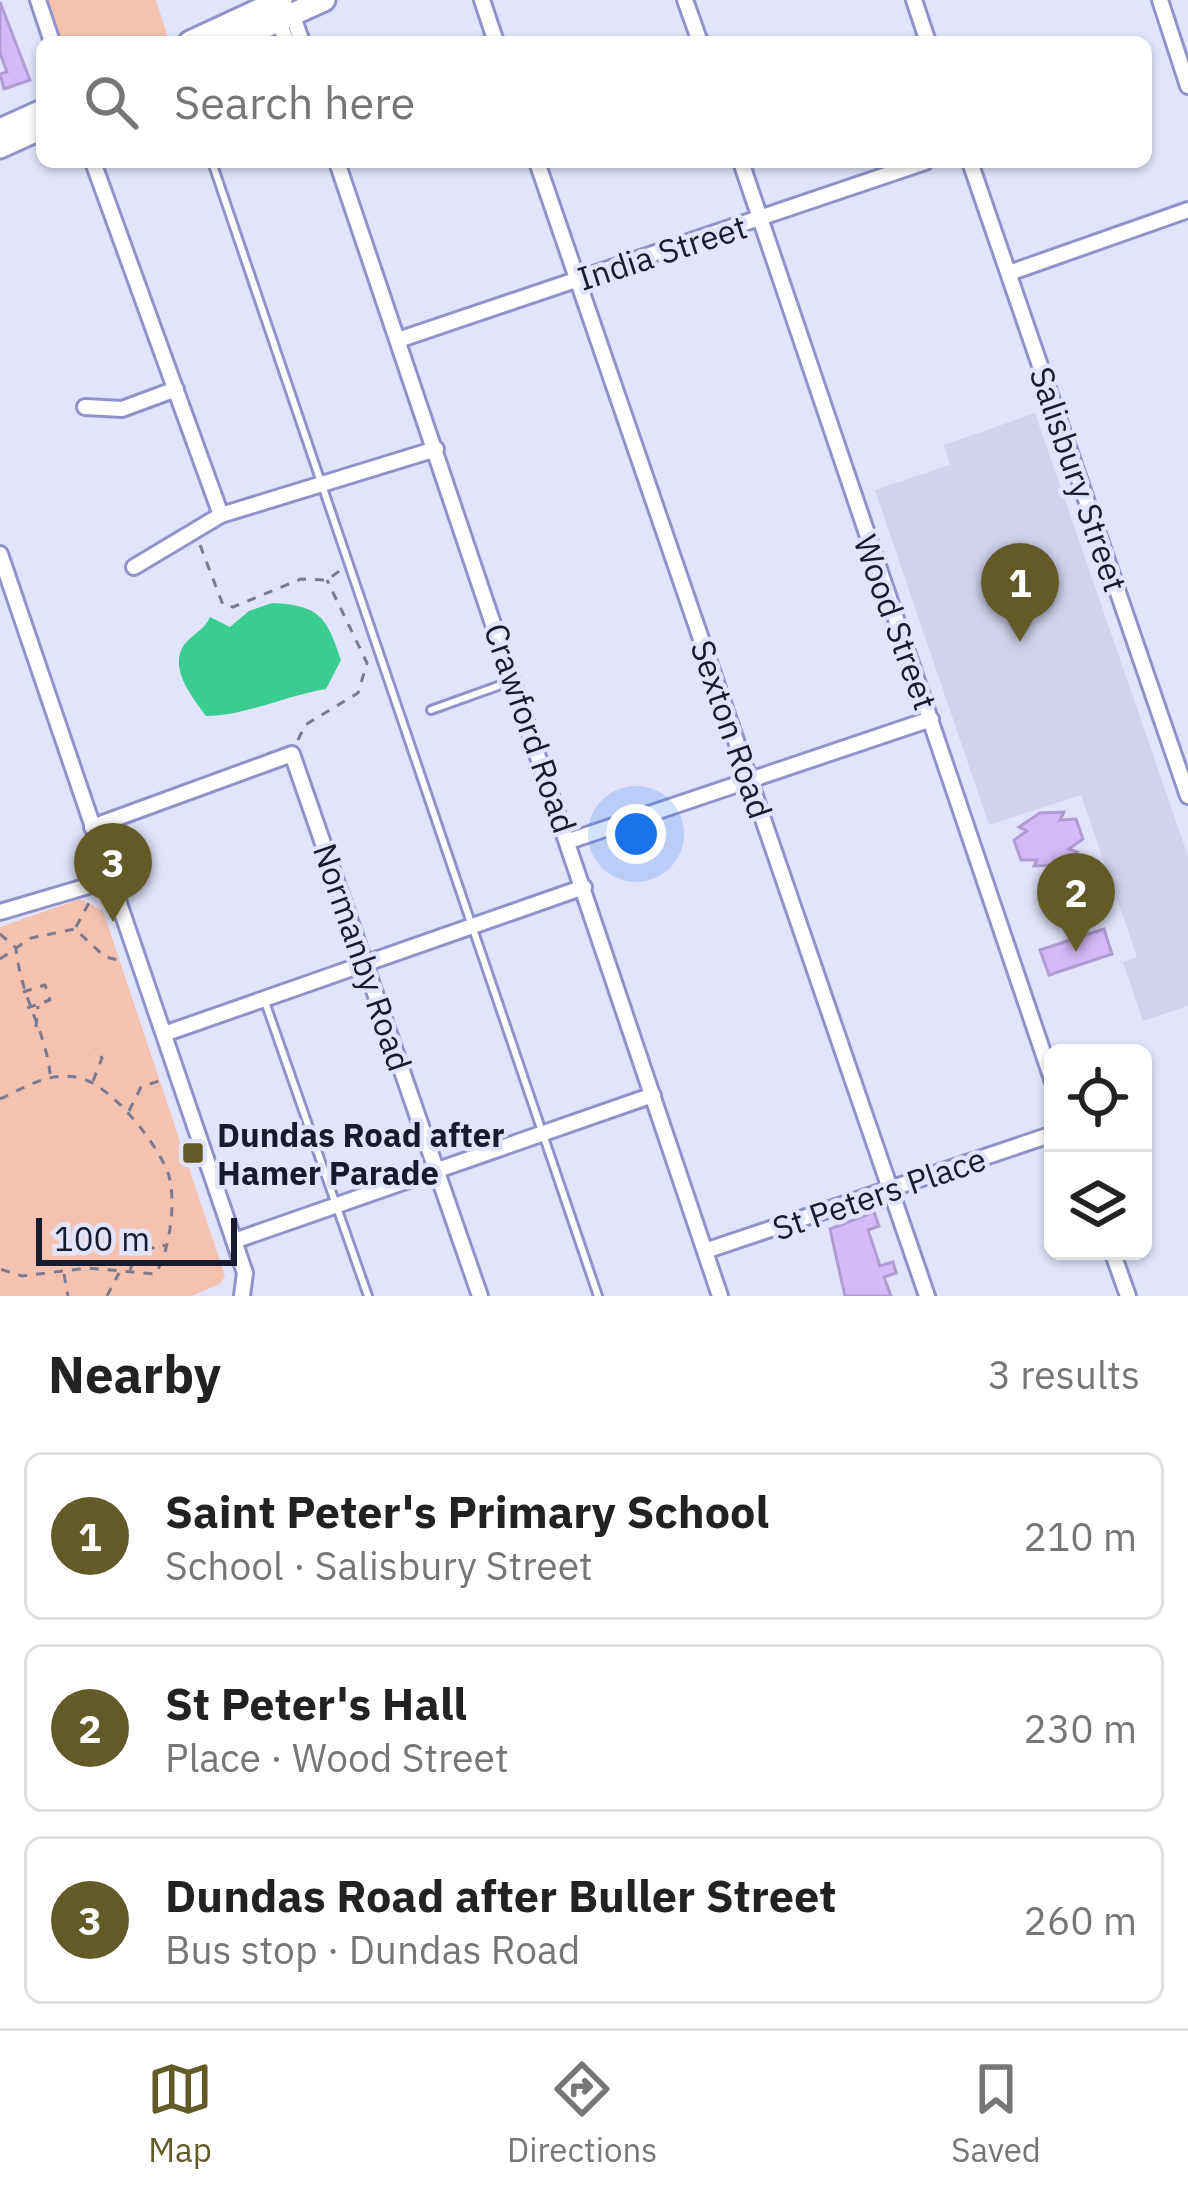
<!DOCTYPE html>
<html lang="en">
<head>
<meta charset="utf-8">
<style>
	:root { --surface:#fff; --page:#f6f6f6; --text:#222; --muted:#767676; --line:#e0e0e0; --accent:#625b27 }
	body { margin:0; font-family:"IBM Plex Sans",sans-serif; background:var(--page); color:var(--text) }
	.controls { position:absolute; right:36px; bottom:36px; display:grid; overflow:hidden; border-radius:18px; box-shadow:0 3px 9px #0004 }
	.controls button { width:108px; height:108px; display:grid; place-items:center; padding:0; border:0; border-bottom:3px solid var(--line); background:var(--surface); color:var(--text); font:60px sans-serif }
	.scale { position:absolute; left:36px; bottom:30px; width:201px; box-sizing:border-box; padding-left:12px; border:6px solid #1a1a2f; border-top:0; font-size:33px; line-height:42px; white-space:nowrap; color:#1a1a2f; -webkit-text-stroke:9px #e2e4fc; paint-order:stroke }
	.you { position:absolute; left:636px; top:834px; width:42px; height:42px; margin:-30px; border:9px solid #fff; border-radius:50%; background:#1a73e8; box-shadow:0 0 0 18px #1a73e833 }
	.badge { display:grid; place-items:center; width:78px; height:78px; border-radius:50%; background:var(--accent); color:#fff; font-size:39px; font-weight:700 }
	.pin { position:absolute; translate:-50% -99px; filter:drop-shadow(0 3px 6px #0008) }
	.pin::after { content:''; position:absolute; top:63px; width:42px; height:36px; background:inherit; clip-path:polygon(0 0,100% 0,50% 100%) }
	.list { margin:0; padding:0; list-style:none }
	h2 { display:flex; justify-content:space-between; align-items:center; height:156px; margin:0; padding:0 48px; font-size:51px }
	h2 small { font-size:39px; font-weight:400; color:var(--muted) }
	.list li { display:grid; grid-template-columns:78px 1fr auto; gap:36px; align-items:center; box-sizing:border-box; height:168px; margin:0 24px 24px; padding:0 24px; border:3px solid var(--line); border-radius:18px }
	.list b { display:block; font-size:45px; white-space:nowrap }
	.list p { margin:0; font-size:39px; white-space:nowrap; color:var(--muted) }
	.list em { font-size:39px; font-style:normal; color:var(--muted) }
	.icon { flex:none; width:66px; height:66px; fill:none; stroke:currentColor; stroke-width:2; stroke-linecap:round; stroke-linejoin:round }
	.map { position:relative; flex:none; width:1188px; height:1296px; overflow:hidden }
	.search { position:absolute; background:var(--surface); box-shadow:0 3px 9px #0004; left:36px; right:36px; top:36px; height:132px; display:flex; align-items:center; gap:30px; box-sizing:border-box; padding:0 42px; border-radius:18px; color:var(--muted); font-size:45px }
	.sheet { height:732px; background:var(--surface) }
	nav { display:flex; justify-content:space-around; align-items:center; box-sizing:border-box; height:168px; border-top:3px solid var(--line); background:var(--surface); font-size:33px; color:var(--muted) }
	nav a { display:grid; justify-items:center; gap:6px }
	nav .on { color:var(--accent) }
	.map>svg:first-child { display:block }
	.built { fill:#d1d3ee }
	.green { fill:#f5c2af }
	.water { fill:#3acc91 }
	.building { fill:#d3bbfa; stroke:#b09cd2; stroke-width:3 }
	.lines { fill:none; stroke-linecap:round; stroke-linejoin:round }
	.lane-casing { stroke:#9093c9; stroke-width:12 }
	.street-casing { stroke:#9093c9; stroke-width:20 }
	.primary-casing { stroke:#9093c9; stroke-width:27 }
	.path { stroke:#7a7b91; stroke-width:3; stroke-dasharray:9 9; stroke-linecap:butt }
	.lane { stroke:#fff; stroke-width:6 }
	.street { stroke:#fff; stroke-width:14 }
	.primary { stroke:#fff; stroke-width:21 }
	.poi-dot { fill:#625b27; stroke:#e2e4fc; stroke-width:4.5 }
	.labels { text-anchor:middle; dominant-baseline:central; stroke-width:9; stroke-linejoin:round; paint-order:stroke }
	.street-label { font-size:33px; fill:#1a1a2f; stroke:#e2e4fc }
	.poi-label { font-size:33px; font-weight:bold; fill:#1a1a2f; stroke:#e2e4fc; text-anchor:start }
</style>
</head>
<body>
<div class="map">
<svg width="1188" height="1296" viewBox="0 0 1188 1296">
	<rect width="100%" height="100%" fill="#e2e4fc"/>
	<path class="built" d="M1035 413 1188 856V1006L1143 1021 1123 962 1137 957 1081 795 989 825 875 490 950 465 944 445Z"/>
	<path class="green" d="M38 0H156L167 35 152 42H52Z
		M80 899 103 911 225 1276 220 1284 191 1296H0V927Z"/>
	<path class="water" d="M272 603C319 605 327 617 341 660L326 689C284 696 249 715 206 716 193 698 168 668 184 645 193 633 204 631 210 617L230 627 249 611Z"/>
	<path class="building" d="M0 2 30 80 4 89 0 74 7 72 0 53Z
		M1064 812 1060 820 1076 819 1083 839 1069 849 1077 852 1058 865 1034 866 1037 860H1021L1014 840 1027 831 1019 827 1040 813Z
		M1104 929 1112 954 1049 975 1040 950Z
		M874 1212 879 1226 868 1230 880 1266 893 1262 896 1273 884 1277 891 1296H845L830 1229Z"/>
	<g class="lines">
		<defs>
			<path id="lane" d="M212 162 598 1296
				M431 710 512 681
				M264 999 368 1296"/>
			<path id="street" d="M38 0 52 42
				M482 0 496 42
				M685 0 700 42
				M914 0 928 42
				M1160 0 1188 86
				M291 11 302 42
				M276 16 287 42
				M93 162 221 515
				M337 162 720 1296
				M537 162 927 1296
				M741 162 1053 1082
				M970 162 1188 796
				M1009 273 1188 210
				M398 340 925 162
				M85 407 122 409 176 389
				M0 554 245 1273 242 1296
				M134 567 221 515 436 449
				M92 827 292 754 480 1296
				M569 841 931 719
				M0 912 112 879
				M164 1034 584 887
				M234 1241 653 1095
				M705 1251 1053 1134
				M1112 1251 1128 1296"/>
			<path id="primary" d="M190 42 281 0
				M231 42 324 0
				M0 130 42 111
				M0 147 42 128"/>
		</defs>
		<use href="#lane" class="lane-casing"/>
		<use href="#street" class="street-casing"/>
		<use href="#primary" class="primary-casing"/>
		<path class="path" d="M200 545 223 605 233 607 301 579 327 580 342 569
			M298 740 305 725 358 693 367 663 327 580
			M76 927 91 899
			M0 934 16 948C21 999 46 1031 50 1074
			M0 959 31 938 75 929 105 957 123 961
			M23 992 45 985 50 1000 27 1008
			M36 1027 38 1006
			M93 1081 102 1058 95 1049
			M0 1099C26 1087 49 1071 80 1078 112 1086 157 1143 168 1173 177 1198 170 1253 155 1274L88 1268 22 1276 0 1269
			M129 1111 141 1087 162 1080
			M130 1270 141 1242 155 1249 165 1245
			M64 1274 68 1296
			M107 1296 119 1273"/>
		<use href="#lane" class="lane"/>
		<use href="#street" class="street"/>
		<use href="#primary" class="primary"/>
	</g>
	<rect class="poi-dot" x="181" y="1141" width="24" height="24" rx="6"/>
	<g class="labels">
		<g class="street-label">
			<text transform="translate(662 252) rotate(-18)">India Street</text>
			<text transform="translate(1079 479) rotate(71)">Salisbury Street</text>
			<text transform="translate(896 622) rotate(70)">Wood Street</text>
			<text transform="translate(531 728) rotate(71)">Crawford Road</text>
			<text transform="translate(732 729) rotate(71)">Sexton Road</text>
			<text transform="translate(363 957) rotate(71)">Normanby Road</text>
			<text transform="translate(879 1193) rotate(-19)">St Peters Place</text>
		</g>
		<g class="poi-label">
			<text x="217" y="1134">Dundas Road after<tspan x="217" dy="38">Hamer Parade</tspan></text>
		</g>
	</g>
</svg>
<div class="controls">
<button><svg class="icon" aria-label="locate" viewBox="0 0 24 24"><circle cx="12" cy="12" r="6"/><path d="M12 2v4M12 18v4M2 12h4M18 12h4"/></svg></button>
<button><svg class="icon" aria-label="layers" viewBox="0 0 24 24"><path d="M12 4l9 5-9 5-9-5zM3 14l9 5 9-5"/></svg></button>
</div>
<div class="scale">100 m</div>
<div class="you"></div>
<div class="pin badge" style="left:1020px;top:642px">1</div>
<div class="pin badge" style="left:1076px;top:952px">2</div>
<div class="pin badge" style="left:113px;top:922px">3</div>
<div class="search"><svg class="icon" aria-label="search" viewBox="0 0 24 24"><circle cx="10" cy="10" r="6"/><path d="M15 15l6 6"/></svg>Search here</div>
</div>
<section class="sheet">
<h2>Nearby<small>3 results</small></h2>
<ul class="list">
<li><span class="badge">1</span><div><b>Saint Peter's Primary School</b><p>School · Salisbury Street</p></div><em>210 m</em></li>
<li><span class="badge">2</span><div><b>St Peter's Hall</b><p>Place · Wood Street</p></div><em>230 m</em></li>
<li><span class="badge">3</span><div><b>Dundas Road after Buller Street</b><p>Bus stop · Dundas Road</p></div><em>260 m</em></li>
</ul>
</section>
<nav>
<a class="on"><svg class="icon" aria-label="map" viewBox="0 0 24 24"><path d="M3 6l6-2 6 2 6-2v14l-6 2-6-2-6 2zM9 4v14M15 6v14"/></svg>Map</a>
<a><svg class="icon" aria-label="directions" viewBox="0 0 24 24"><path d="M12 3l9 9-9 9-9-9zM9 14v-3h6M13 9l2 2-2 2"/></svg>Directions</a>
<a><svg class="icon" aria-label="saved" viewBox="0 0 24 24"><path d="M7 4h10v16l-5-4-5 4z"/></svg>Saved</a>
</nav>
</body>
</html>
